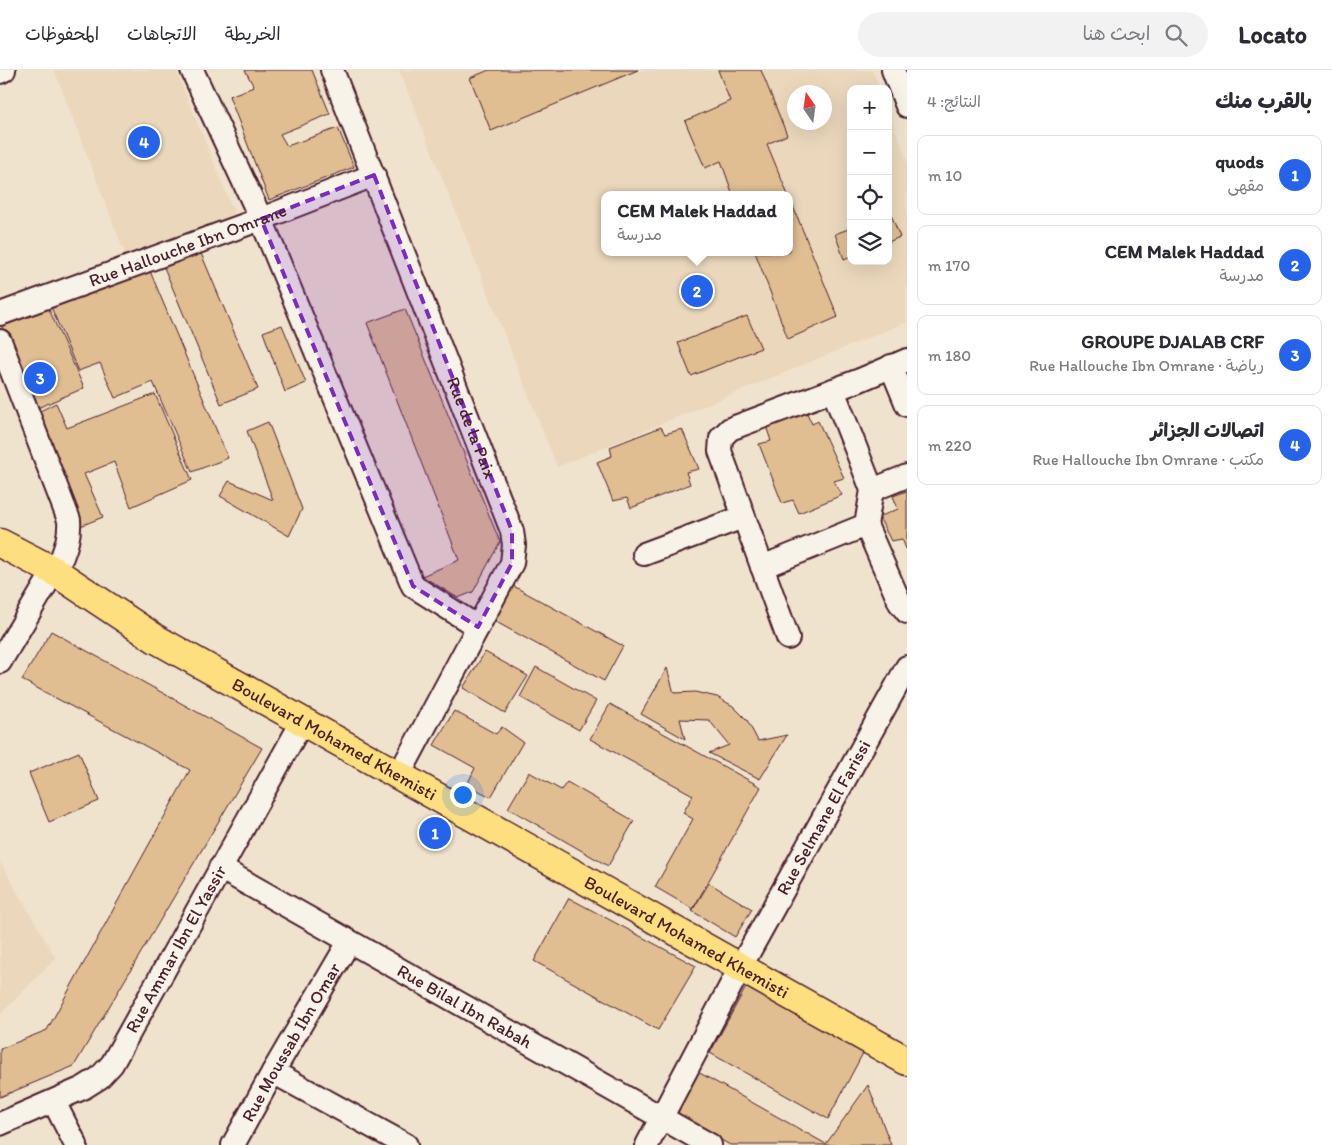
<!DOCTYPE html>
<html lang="ar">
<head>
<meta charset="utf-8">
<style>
	:root { --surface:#fff; --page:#f2f2f3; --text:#2b2b33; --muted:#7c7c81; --line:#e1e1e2; --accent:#2563eb }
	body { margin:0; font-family:Itim,"Playpen Sans Arabic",sans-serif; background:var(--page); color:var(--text); direction:rtl }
	.controls { position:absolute; right:15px; top:15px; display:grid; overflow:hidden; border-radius:10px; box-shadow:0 5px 20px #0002 }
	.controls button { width:45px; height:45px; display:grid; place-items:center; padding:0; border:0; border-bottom:1px solid var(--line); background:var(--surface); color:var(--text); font:25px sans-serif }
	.compass { position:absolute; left:787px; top:15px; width:45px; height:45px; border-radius:50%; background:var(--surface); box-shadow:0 5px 20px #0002; rotate:347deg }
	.you { position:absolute; left:462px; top:724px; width:18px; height:18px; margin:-12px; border:4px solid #fff; border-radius:50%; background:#1a73e8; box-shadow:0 0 0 8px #1a73e833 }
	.badge { display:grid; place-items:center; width:32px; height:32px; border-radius:50%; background:var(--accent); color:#fff; font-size:16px; font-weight:700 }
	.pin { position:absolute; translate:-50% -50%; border:2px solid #fff; box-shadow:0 1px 5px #0006 }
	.popup { position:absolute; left:601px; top:121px; width:192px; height:65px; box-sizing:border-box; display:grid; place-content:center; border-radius:10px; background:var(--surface); filter:drop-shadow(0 1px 4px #0005); font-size:16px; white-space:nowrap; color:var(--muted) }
	.popup b { font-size:19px; color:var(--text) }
	.popup::after { content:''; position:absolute; left:50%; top:100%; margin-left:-10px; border:10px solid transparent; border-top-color:var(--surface) }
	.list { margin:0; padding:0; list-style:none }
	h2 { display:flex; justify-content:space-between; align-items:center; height:65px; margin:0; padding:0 20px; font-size:21px }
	h2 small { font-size:16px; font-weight:400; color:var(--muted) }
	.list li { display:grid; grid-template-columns:32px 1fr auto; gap:15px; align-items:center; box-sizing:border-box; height:80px; margin:0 10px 10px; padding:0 10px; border:1px solid var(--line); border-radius:10px }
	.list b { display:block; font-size:19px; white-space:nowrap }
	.list p { margin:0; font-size:16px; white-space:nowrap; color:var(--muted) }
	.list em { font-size:16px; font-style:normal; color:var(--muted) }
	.icon { flex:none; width:28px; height:28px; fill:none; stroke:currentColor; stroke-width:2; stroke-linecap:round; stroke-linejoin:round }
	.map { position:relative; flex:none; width:907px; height:1075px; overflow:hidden; direction:ltr }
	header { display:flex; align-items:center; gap:30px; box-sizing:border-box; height:70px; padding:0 25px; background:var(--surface); border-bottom:1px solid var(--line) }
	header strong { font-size:24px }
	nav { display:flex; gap:28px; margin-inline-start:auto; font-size:18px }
	.search { width:350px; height:45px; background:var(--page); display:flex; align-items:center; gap:12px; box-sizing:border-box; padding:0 18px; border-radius:28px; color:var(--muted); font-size:19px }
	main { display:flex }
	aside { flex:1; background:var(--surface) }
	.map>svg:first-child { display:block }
	.built { fill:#ebd8bc; fill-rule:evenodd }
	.building { fill:#e0be92; stroke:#4a1f2b }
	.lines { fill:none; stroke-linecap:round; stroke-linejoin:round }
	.minor-casing { stroke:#4a1f2b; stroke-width:26 }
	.major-casing { stroke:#4a1f2b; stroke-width:31 }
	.minor { stroke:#f7f3e8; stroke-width:22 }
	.major { stroke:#fedf80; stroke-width:28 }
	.marked { fill:#7b2cbf; fill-opacity:0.2; stroke:#7b2cbf; stroke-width:4; stroke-dasharray:10 6; stroke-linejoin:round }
	.labels { text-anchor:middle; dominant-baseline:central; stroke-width:4.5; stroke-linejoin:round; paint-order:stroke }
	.street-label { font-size:18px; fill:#4a1f2b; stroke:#f7f3e8 }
</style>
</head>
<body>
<header>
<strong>Locato</strong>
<div class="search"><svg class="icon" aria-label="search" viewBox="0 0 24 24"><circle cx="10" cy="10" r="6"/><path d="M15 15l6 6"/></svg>ابحث هنا</div>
<nav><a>الخريطة</a><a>الاتجاهات</a><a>المحفوظات</a></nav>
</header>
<main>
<aside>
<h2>بالقرب منك<small>النتائج: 4</small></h2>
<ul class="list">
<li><span class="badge">1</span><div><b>quods</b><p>مقهى</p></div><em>10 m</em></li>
<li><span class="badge">2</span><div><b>CEM Malek Haddad</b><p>مدرسة</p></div><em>170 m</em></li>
<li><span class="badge">3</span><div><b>GROUPE DJALAB CRF</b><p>رياضة · Rue Hallouche Ibn Omrane</p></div><em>180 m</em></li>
<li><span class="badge">4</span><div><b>اتصالات الجزائر</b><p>مكتب · Rue Hallouche Ibn Omrane</p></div><em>220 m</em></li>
</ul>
</aside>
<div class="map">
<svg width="907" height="1075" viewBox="0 0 907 1075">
	<rect width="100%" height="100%" fill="#f0e3ce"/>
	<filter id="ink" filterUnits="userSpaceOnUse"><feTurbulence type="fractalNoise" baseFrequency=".02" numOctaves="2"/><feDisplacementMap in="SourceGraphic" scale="10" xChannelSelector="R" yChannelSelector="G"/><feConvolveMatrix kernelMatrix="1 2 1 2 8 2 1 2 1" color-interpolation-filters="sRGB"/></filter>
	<g filter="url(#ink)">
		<path class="built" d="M54 0H176L235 144 126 187Z
			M399 0H872L880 19H851V191H888V41L907 89V252L557 397ZM794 22H824V52H794ZM604 125H790V182H604Z
			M0 792 56 888 0 945Z"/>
		<path class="building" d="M245 0H312L330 44 280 64 287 76 338 58 354 97 269 130 229 26 254 17Z
			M489 0H638L491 61 470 8Z
			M718 0H761L787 65 767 74 788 125H733L721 91 705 98 685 51 730 31Z
			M790 129 838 247 788 269 755 182H790Z
			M890 142 900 167 888 172V143Z
			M851 158V186L844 189 835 164Z
			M200 181 258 319 221 334 163 195Z
			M150 201 228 388 192 402 153 312 115 328 100 293 78 301 51 237Z
			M48 237 84 318 33 340 1 254Z
			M405 239 500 472 473 522 458 528 422 506 459 490 367 253Z
			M747 246 761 278 691 306 678 273Z
			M282 255 306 313 285 322 263 262Z
			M155 324 192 410 131 437 114 392 84 404 103 447 78 457 32 345 56 333 67 358Z
			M805 339 812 354 818 351 844 408 834 411 842 425 799 443 793 430 782 433 759 374 771 371 766 356Z
			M268 352 302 439 289 466 220 426 229 411 273 430 247 361Z
			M661 357 665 364 682 359 699 399 686 402 690 414 631 438 627 428 613 431 597 392 612 386 610 377Z
			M907 421V481L902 469 891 471 879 447 898 439 893 426Z
			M506 512 623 576 604 611 487 547Z
			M51 561 262 678 74 996 0 1027V979L47 960 190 700 22 610Z
			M485 582 528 606 505 643 463 618Z
			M536 597 596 631 579 660 520 627Z
			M667 598 674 623 695 622 717 627 733 636 747 650 758 671 787 665 760 709 709 683 729 675 709 650 680 649 685 669 641 644Z
			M610 634 761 717 693 839 655 817 693 749 683 743 693 725 590 669Z
			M454 641 496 664 502 657 523 672 491 727 467 715 475 698 434 675Z
			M79 682 99 731 49 752 29 703Z
			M529 702 561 720 567 712 634 751 608 796 508 738Z
			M709 813 752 839 735 867 692 841Z
			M569 828 696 896 658 960 534 891Z
			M746 917 863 983 828 1049 710 983Z
			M698 1002 826 1074 868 1015 891 1075H730L675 1044Z"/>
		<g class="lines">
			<defs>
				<g id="minor">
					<path d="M192 0 261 149 413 516 478 557"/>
					<path id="s1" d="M332 0 512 461 514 475 512 493 399 705"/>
					<path d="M893 0 907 36"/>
					<path d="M0 2 4 0"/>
					<path id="s2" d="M0 244 261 149 374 105"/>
					<path d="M0 271 69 450C70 463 67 475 62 487L0 592"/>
					<path d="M891 296 907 335"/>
					<path d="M833 320 872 420 866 455"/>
					<path d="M872 420 907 406"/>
					<path d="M644 484 743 447"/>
					<path d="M762 497 866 455 900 533 907 542"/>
					<path d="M788 568 720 381 721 368 730 359 860 310 907 290"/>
					<path id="s3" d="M220 798 710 1075"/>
					<path d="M273 1002 406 1075"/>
					<path d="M54 1032 76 1075"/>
					<path id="s4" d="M0 1054 83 1018 99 1008 112 994 302 652"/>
					<path id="s5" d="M233 1075 273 1002 349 872"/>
					<path id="s6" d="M647 1075 740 898 907 597"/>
				</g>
				<g id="major">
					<path id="s7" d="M0 473 54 501 156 569 907 991"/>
				</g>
			</defs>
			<use href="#minor" class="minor-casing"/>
			<use href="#major" class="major-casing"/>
			<use href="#minor" class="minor"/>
			<use href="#major" class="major"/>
		</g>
	</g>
	<path class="marked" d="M374 105 512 461V493L478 557 413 516 261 149Z"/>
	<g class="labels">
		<g class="street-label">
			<text stroke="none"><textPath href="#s2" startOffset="200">Rue Hallouche Ibn Omrane</textPath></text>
			<text stroke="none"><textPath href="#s1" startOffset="384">Rue de la Paix</textPath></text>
			<text stroke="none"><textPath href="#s7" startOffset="388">Boulevard Mohamed Khemisti</textPath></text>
			<text stroke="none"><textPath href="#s6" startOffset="372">Rue Selmane El Farissi</textPath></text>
			<text stroke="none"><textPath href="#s7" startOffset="792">Boulevard Mohamed Khemisti</textPath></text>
			<text stroke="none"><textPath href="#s4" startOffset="260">Rue Ammar Ibn El Yassir</textPath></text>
			<text stroke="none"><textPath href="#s3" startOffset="281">Rue Bilal Ibn Rabah</textPath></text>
			<text stroke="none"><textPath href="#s5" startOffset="118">Rue Moussab Ibn Omar</textPath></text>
		</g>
	</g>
</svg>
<div class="controls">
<button>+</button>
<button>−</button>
<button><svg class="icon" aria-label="locate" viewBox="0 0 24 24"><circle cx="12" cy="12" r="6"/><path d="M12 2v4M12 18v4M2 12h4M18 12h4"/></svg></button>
<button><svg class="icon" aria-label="layers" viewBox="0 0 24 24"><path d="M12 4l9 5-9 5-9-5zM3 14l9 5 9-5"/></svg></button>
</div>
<svg class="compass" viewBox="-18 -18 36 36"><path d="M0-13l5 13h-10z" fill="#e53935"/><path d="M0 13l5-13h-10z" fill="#7c7c81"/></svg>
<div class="you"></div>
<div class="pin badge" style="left:435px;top:763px">1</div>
<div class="pin badge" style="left:697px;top:221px">2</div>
<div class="popup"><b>CEM Malek Haddad</b>مدرسة</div>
<div class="pin badge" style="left:40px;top:308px">3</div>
<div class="pin badge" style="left:144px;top:72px">4</div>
</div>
</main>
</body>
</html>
